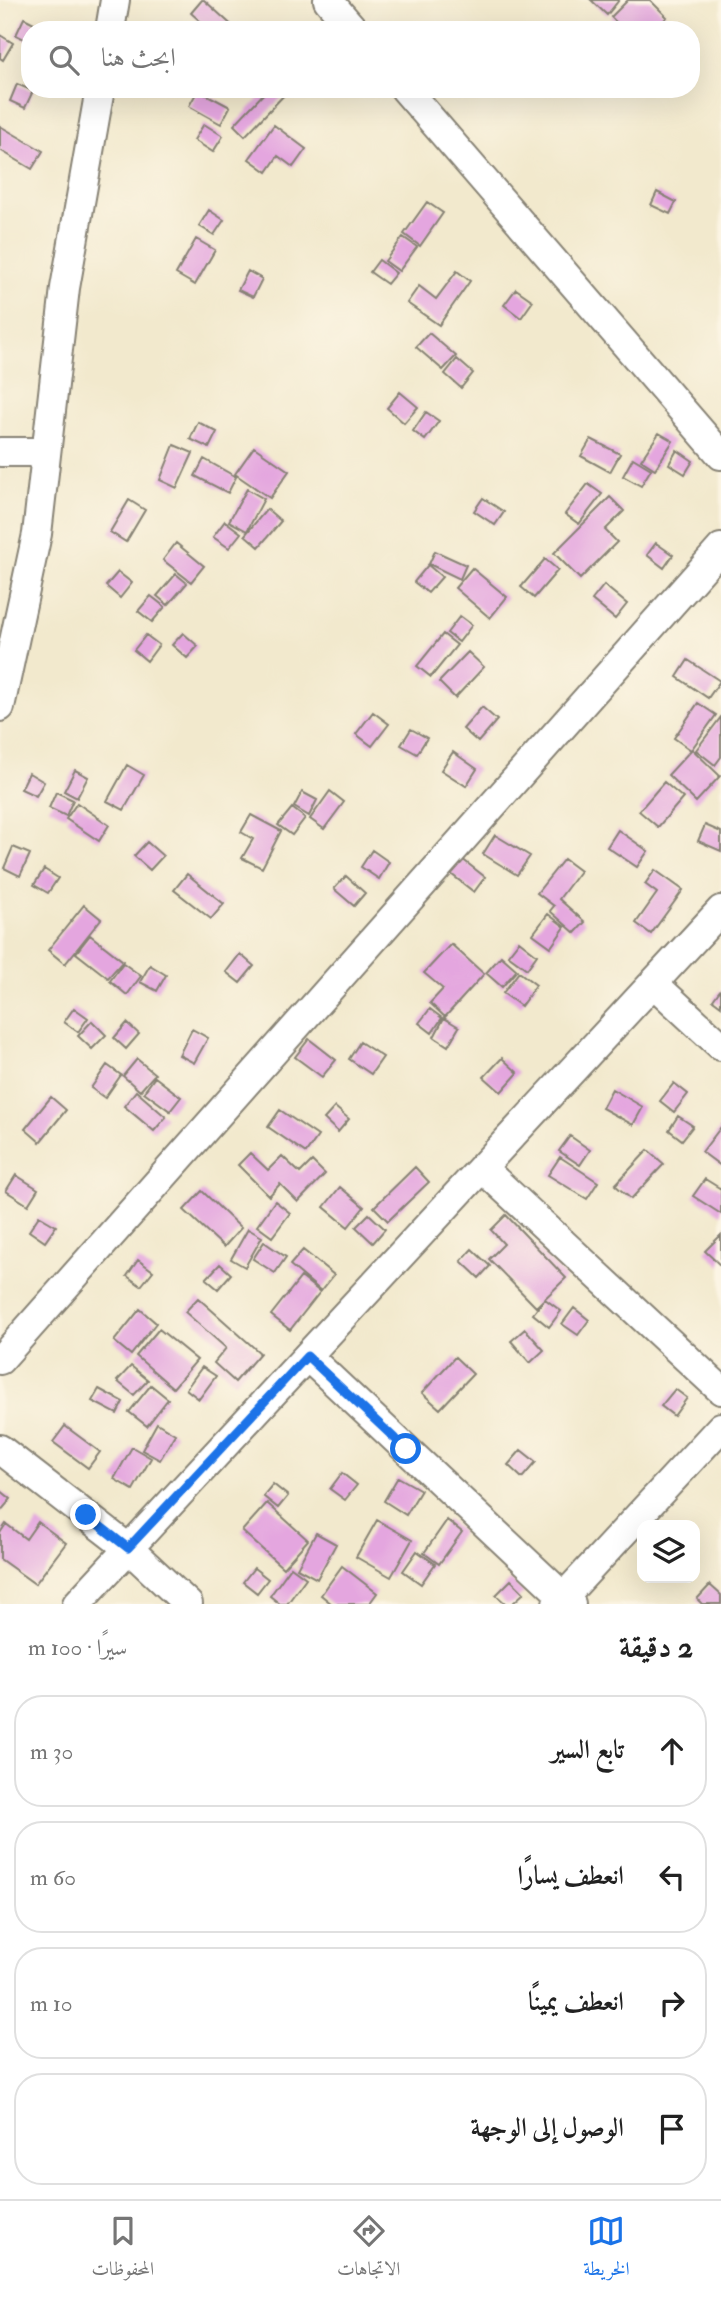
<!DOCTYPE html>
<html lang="ar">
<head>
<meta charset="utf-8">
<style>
	:root { --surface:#fff; --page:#f6f6f6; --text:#222; --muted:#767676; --line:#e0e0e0; --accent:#1a73e8 }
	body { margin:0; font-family:"IM FELL Double Pica",Amiri,serif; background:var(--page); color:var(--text); direction:rtl }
	.controls { position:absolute; right:21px; bottom:21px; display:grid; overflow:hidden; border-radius:14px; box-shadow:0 7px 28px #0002 }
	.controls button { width:63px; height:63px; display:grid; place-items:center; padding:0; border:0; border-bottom:2px solid var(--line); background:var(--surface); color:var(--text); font:35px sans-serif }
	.stop { position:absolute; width:21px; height:21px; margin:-16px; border:5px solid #1a73e8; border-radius:50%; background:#fff }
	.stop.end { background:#1a73e8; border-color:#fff; box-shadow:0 2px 7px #0008 }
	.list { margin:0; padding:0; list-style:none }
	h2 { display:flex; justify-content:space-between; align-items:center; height:91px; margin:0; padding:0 28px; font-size:30px }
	h2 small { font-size:23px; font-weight:400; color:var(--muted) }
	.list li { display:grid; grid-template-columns:46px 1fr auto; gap:21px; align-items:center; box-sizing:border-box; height:112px; margin:0 14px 14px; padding:0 14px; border:2px solid var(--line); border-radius:28px }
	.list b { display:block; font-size:26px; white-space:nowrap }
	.list em { font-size:23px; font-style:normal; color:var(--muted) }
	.icon { flex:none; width:38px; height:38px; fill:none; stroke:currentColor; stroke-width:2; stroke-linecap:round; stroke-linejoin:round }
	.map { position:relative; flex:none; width:721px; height:1604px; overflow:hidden; direction:ltr }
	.search { position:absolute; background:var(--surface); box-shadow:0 7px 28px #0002; left:21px; right:21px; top:21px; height:77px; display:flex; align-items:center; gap:18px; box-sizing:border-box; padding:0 24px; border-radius:28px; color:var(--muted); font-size:26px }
	.sheet { height:595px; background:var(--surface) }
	nav { display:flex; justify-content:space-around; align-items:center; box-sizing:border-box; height:98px; border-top:2px solid var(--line); background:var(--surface); font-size:19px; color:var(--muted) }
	nav a { display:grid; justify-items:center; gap:4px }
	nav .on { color:var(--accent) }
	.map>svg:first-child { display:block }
	.building { fill:#e4a6df }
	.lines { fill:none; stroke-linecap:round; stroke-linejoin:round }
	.minor-casing { stroke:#878274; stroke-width:32 }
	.minor { stroke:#fff; stroke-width:28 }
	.route { stroke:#1a73e8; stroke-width:9 }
</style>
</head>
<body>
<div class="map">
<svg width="721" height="1604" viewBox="0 0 721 1604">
	<rect width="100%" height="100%" fill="#fcf5e5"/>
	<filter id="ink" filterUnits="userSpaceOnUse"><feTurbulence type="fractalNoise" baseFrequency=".0143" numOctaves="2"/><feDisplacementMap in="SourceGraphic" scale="14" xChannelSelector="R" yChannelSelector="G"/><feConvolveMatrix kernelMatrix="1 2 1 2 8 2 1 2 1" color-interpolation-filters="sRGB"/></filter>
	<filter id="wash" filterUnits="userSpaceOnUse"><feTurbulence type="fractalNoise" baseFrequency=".00686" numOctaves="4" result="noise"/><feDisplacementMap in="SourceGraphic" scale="28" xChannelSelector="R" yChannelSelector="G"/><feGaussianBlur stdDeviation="1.57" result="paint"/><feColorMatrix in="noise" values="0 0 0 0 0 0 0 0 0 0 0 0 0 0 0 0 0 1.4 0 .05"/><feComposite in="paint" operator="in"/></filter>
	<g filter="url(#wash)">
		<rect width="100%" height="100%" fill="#f2e9cd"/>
		<g id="blocks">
			<path class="building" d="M202 0H204L237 30H210L191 13Z
				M591 0H619L607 15Z
				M628 0H650L667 17 655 30H624L611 17Z
				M24 18 40 26 38 30H30V42L16 35Z
				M0 35 13 43 3 60 0 58Z
				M17 84 33 91 25 108 10 101Z
				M268 89H283L287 92 245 136 234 125Z
				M198 90 230 107 221 124 189 106Z
				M204 124 223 136 213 152 194 140Z
				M274 125 306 149 293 167 278 156 267 172 249 159Z
				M0 126 43 151 32 169 0 150Z
				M657 192 676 202 670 214 651 205Z
				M427 202 443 213 420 246 404 234Z
				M209 210 224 220 214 235 199 226Z
				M403 237 417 247 399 271 385 261Z
				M196 239 215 250 195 285 176 274Z
				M379 260 396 273 387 284 370 272Z
				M248 271 262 279 253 297 238 290Z
				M457 271 470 281 439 325 407 303 419 286 436 299Z
				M516 289 533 301 521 318 504 305Z
				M429 333 456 356 443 370 416 347Z
				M457 359 473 373 461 388 445 374Z
				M400 392 418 407 404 423 387 408Z
				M426 412 439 421 425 440 413 431Z
				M198 422 217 432 209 448 190 439Z
				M659 433 673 441 655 469 641 460Z
				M591 439 620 454 610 472 581 456Z
				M174 445 193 453 177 488 160 480Z
				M254 447 289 471 270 498 235 474Z
				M677 450 693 461 685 474 669 464Z
				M633 458 651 469 641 486 623 476Z
				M204 459 236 477 228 493 195 476Z
				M588 484 602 494 579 524 565 514Z
				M247 489 264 499 247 531 229 521Z
				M610 497 624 511 605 530 617 542 580 579 554 553Z
				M483 498 504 512 495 525 474 511Z
				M129 500 145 510 126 542 110 532Z
				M267 509 281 521 259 547 245 535Z
				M225 521 241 533 229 548 213 537Z
				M176 543 204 566 191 582 163 560Z
				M656 543 673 555 664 568 647 555Z
				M435 551 466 565 460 579 429 564Z
				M545 559 558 570 534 598 521 587Z
				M428 565 442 577 428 593 414 582Z
				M472 568 507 597 490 618 455 588Z
				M118 572 132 583 120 598 106 586Z
				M176 574 187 583 168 605 157 596Z
				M604 585 627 604 615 619 592 600Z
				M151 596 165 607 152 622 138 611Z
				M460 616 472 625 459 642 447 633Z
				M183 633 198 646 187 658 172 645Z
				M443 634 457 645 431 677 417 666Z
				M146 635 159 645 147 661 134 650Z
				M468 652 484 667 455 698 439 682Z
				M688 660 720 681 708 698 677 677Z
				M698 703 716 715 691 750 674 738Z
				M482 707 497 720 478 742 463 729Z
				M373 712 389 724 372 746 356 734Z
				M721 717V757L715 765 696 750Z
				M411 729 427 738 417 754 401 745Z
				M692 749 720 776 696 802 668 775Z
				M453 752 477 769 466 786 441 770Z
				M127 765 144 775 124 810 107 801Z
				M75 770 88 777 77 798 64 791Z
				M29 773 44 782 36 796 21 789Z
				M664 782 683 798 658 827 639 811Z
				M330 791 344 802 324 829 310 819Z
				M56 792 73 800 66 816 49 808Z
				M302 792 317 800 309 816 294 807Z
				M77 803 109 825 99 841 66 819Z
				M292 808 305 818 292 835 278 825Z
				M251 815 281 831 262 868 242 858 253 839 241 832Z
				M705 825 721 832V851L698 841Z
				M618 830 648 851 637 867 607 847Z
				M495 835 530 856 517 875 483 854Z
				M147 842 163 856 150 870 134 856Z
				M13 847 30 854 20 876 4 868Z
				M372 850 389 862 379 879 361 867Z
				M457 855 485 877 474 892 446 870Z
				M564 859 580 871 559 899 585 922 575 933 550 911 554 906 537 893Z
				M44 869 58 878 48 893 34 885Z
				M655 870 683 890 651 934 636 923 657 893 645 884Z
				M187 874 224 904 211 919 174 890Z
				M346 876 365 893 354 906 334 889Z
				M84 905 101 919 65 964 48 950Z
				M548 914 565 927 551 947 533 934Z
				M90 935 123 961 108 978 76 953Z
				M519 941 537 955 527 969 508 955Z
				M451 944 484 974 445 1017 430 1003 443 989 424 973Z
				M240 954 254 966 240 983 226 972Z
				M501 956 517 970 502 987 486 973Z
				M123 963 141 976 127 995 110 981Z
				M150 965 166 975 157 991 140 982Z
				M519 972 536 985 521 1006 503 993Z
				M721 989V1006L713 1000Z
				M74 1008 88 1018 78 1032 64 1022Z
				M430 1009 442 1018 432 1033 419 1023Z
				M444 1018 459 1027 448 1046 434 1037Z
				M92 1021 106 1035 92 1049 78 1036Z
				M127 1023 139 1034 126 1049 114 1038Z
				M192 1029 208 1038 194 1063 179 1055Z
				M309 1039 336 1060 322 1077 295 1057Z
				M360 1042 383 1057 371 1074 349 1059Z
				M502 1058 518 1073 501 1092 484 1077Z
				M137 1059 155 1074 140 1091 123 1076Z
				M107 1065 121 1075 105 1098 91 1088Z
				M155 1077 181 1097 170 1111 144 1092Z
				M674 1083 688 1094 674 1112 660 1101Z
				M612 1089 643 1107 633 1125 602 1108Z
				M136 1091 166 1117 154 1131 124 1106Z
				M51 1097 66 1110 40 1142 25 1129Z
				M335 1107 349 1119 338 1132 324 1119Z
				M280 1110 318 1136 306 1153 268 1127Z
				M678 1116 693 1126 682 1140 669 1130Z
				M721 1127V1166L702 1152Z
				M570 1136 590 1150 580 1165 559 1151Z
				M648 1150 664 1164 631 1199 615 1185Z
				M250 1153 268 1170 282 1156 300 1173 312 1161 325 1174 298 1202 280 1184 269 1196 238 1165Z
				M560 1157 598 1182 587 1199 548 1175Z
				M415 1167 429 1182 388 1221 374 1207Z
				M16 1175 38 1189 28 1205 6 1191Z
				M705 1179 721 1189V1214L693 1196Z
				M340 1187 364 1207 348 1227 324 1207Z
				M202 1191 241 1228 224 1247 184 1210Z
				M275 1201 290 1213 272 1237 257 1226Z
				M369 1214 385 1229 373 1243 356 1227Z
				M506 1215 566 1278 536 1307 489 1259 504 1244 491 1230Z
				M39 1216 56 1226 45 1242 29 1231Z
				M248 1229 262 1237 245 1267 231 1259Z
				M721 1235V1266L705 1251Z
				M264 1242 286 1257 275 1273 253 1259Z
				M472 1249 490 1266 479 1278 461 1261Z
				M303 1250 334 1275 321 1291 290 1265Z
				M138 1260 153 1271 141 1286 127 1276Z
				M220 1264 231 1274 218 1289 206 1279Z
				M301 1277 320 1292 290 1330 271 1315Z
				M198 1298 260 1353 235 1382 214 1363 226 1348 185 1312Z
				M545 1299 561 1311 549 1327 533 1314Z
				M574 1308 589 1320 578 1335 562 1324Z
				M140 1309 156 1323 131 1355 114 1341Z
				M159 1329 197 1360 173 1388 136 1356Z
				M525 1329 544 1350 530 1363 511 1341Z
				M455 1357 473 1374 440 1409 422 1393Z
				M131 1366 148 1380 134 1395 117 1381Z
				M202 1367 216 1376 199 1399 186 1389Z
				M151 1385 168 1399 147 1426 129 1412Z
				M99 1389 123 1402 117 1414 92 1401Z
				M675 1389 687 1398 674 1416 661 1406Z
				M157 1423 175 1434 160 1460 142 1450Z
				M65 1426 100 1452 88 1468 53 1442Z
				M132 1447 151 1458 133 1490 114 1479Z
				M521 1450 536 1462 522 1478 508 1465Z
				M342 1473 357 1485 345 1500 330 1489Z
				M398 1477 421 1490 406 1515 384 1501Z
				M273 1484 288 1496 278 1508 263 1496Z
				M0 1490 11 1499 0 1512Z
				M267 1503 308 1540 283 1568 242 1531Z
				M377 1520 412 1540 391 1577 356 1557Z
				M447 1520 462 1532 439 1564 424 1553Z
				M38 1522 66 1543 35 1584 0 1559V1533L6 1524 26 1539Z
				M316 1533 336 1544 317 1579 297 1568Z
				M417 1551 435 1564 421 1584 403 1571Z
				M342 1566 377 1593 369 1604H332L321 1595Z
				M291 1567 306 1578 287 1604H280L270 1596Z
				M254 1568 268 1579 257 1593 243 1582Z
				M511 1580 524 1593 512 1604H506L496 1595Z
				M710 1585 721 1595V1604H702L697 1599Z"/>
		</g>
	</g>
	<g filter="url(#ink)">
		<use href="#blocks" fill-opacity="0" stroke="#878274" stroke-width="2"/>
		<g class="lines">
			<defs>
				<path id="minor" d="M328 0 354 30
					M110 30 115 0
					M405 89 721 455
					M0 452H46
					M0 707 37 534 65 288 100 89
					M653 983 721 1046
					M482 1168 721 1390
					M307 1356 571 1604
					M0 1360 721 548
					M0 1449 128 1548 188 1604
					M77 1604 721 910
					M557 1604 721 1427"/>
			</defs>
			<use href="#minor" class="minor-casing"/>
			<use href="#minor" class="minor"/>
		</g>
	</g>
	<g class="lines" filter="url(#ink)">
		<path class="route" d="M86 1515 128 1548 307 1356 406 1449"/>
	</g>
</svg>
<div class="controls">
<button><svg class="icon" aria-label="layers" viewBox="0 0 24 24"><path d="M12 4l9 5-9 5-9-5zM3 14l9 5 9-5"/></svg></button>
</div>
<div class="stop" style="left:406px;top:1449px"></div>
<div class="stop end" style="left:86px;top:1515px"></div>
<div class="search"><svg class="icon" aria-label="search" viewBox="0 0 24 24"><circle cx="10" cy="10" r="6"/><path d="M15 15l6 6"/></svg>ابحث هنا</div>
</div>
<section class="sheet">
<h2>2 دقيقة<small>سيرًا · 100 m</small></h2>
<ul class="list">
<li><svg class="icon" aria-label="ahead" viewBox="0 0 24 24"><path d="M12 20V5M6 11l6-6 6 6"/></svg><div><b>تابع السير</b></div><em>30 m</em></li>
<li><svg class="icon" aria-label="left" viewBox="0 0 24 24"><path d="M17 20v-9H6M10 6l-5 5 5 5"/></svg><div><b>انعطف يسارًا</b></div><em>60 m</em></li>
<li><svg class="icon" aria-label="right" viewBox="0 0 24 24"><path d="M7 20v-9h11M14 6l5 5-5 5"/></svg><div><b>انعطف يمينًا</b></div><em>10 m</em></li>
<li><svg class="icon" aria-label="arrive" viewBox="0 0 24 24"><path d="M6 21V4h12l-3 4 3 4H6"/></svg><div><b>الوصول إلى الوجهة</b></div></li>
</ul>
</section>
<nav>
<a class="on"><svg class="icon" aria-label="map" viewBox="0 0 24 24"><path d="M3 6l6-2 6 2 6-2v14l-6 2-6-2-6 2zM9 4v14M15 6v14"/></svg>الخريطة</a>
<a><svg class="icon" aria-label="directions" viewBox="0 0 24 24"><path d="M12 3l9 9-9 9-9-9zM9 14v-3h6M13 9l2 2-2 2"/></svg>الاتجاهات</a>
<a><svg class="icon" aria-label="saved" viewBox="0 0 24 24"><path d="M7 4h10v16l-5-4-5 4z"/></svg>المحفوظات</a>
</nav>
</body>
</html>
